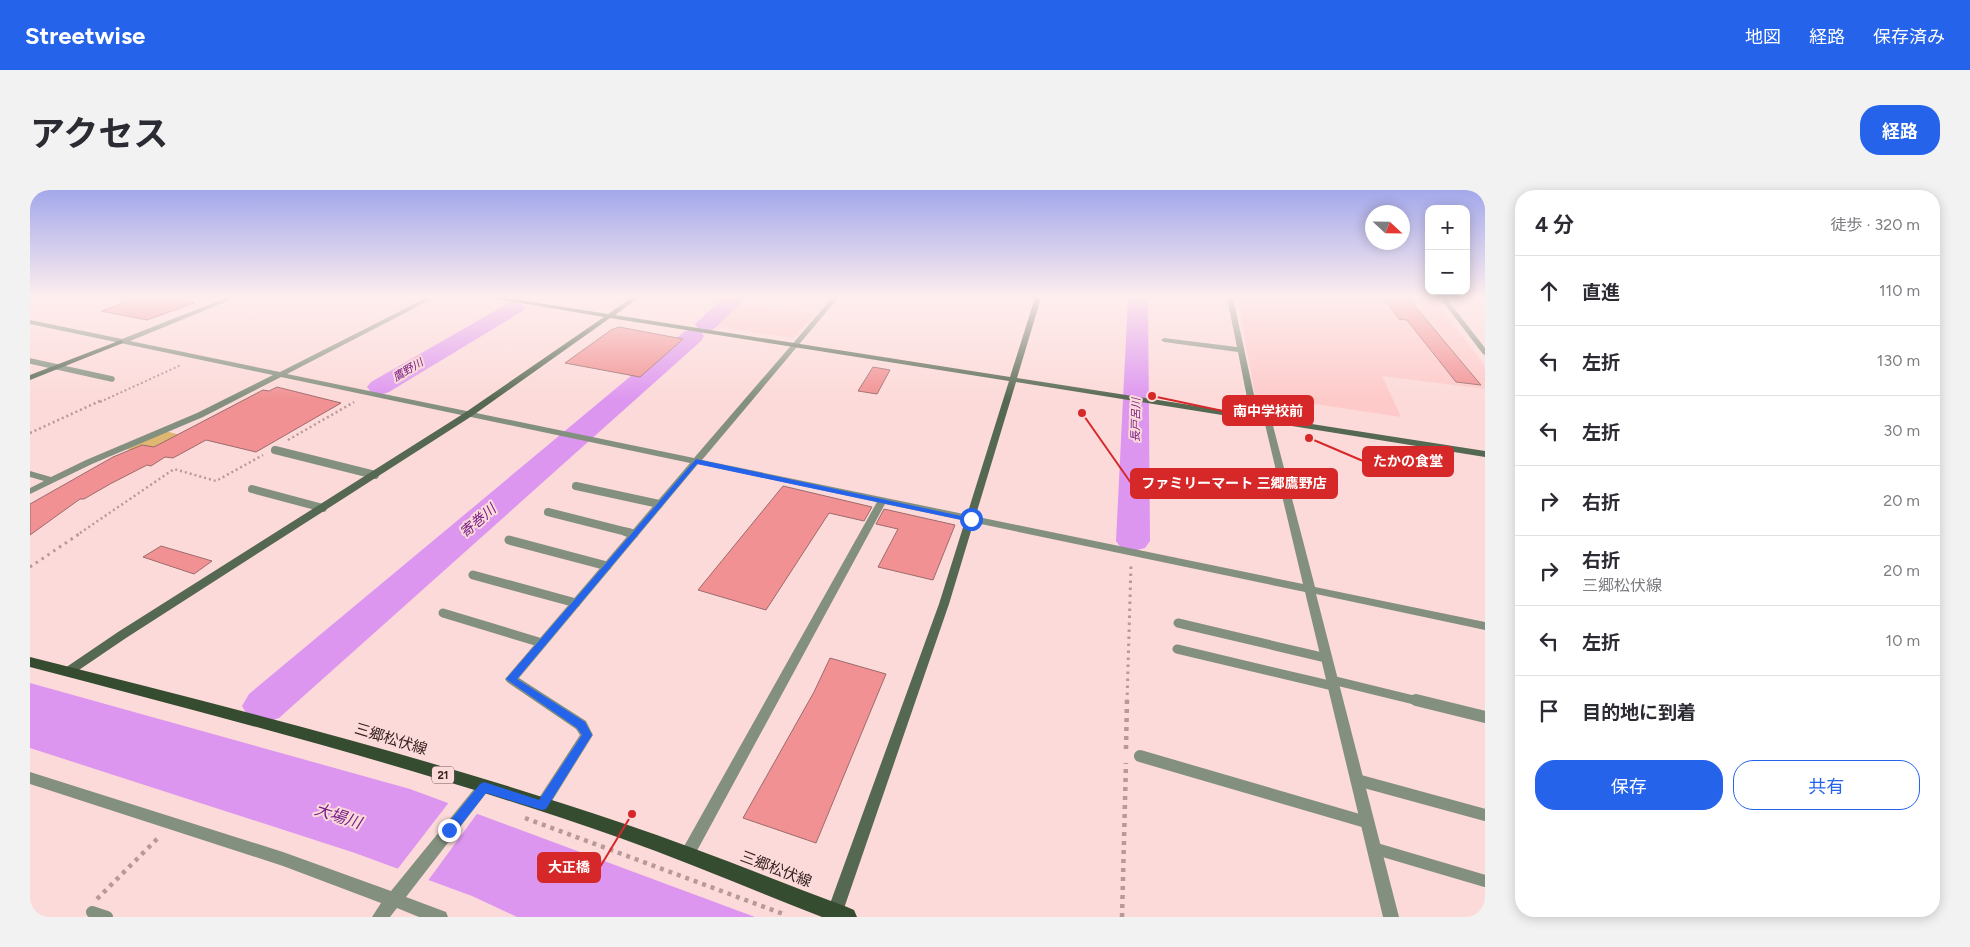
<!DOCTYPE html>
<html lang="ja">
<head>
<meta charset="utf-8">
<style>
	:root { --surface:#fff; --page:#f2f2f3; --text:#2b2b33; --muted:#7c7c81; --line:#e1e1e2; --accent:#2563eb }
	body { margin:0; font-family:Figtree,"Noto Sans JP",sans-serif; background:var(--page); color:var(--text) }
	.controls { position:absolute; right:15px; top:15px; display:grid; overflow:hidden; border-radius:10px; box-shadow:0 2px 12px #0003 }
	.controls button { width:45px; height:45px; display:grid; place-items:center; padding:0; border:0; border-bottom:1px solid var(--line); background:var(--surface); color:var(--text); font:25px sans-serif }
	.compass { position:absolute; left:1335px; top:15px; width:45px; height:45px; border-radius:50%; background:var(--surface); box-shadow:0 2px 12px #0003; rotate:112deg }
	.stop { position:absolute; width:15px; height:15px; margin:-11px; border:4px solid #2563eb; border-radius:50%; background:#fff }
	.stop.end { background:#2563eb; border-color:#fff; box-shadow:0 1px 5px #0008 }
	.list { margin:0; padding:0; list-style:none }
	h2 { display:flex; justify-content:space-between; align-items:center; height:65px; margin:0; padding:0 20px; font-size:21px }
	h2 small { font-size:16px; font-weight:400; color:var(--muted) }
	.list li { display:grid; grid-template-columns:32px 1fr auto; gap:15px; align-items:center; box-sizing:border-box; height:70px; padding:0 20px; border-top:1px solid var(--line) }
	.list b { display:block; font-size:19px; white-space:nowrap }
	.list p { margin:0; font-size:16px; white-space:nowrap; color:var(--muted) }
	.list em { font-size:16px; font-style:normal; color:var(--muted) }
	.actions { display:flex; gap:10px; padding:15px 20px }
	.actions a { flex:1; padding:11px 0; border:1px solid var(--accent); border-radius:20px; text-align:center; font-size:18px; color:var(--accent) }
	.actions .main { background:var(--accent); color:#fff }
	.icon { flex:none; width:28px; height:28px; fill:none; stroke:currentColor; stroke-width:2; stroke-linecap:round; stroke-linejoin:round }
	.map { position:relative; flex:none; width:1455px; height:727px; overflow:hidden; border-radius:20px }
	header { display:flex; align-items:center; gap:30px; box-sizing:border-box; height:70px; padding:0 25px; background:var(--accent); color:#fff }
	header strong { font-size:24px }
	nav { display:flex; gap:28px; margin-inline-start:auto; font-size:18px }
	.intro { display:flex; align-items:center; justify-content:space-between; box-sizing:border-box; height:120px; padding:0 30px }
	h1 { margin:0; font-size:35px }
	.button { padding:12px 22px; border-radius:20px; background:var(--accent); color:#fff; font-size:18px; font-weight:700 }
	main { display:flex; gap:30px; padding:0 30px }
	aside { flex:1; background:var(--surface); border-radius:20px; box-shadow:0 2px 12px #0003 }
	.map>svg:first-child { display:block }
	.built { fill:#fdcac9 }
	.green { fill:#e0b771 }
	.water { fill:#dd96f0 }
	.pier { fill:#fcdad9 }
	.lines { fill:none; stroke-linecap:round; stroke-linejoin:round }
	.river { fill:#dd96f0; fill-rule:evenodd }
	.building { fill:#f19193; stroke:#9c6b6b }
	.path-far3 { stroke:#b69998; stroke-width:2; stroke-dasharray:2 2.5; stroke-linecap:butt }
	.path-far2 { stroke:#b69998; stroke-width:2.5; stroke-dasharray:2 3; stroke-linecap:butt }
	.path-far1 { stroke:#b69998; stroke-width:3; stroke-dasharray:2.5 4.5; stroke-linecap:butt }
	.path { stroke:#b69998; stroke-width:4.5; stroke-dasharray:4 5; stroke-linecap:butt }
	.lane-far3 { stroke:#83907f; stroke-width:5.5 }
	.lane-far2 { stroke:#83907f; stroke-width:8 }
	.lane-far1 { stroke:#83907f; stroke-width:9 }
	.lane { stroke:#83907f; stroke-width:12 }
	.street { fill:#83907f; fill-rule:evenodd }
	.secondary { fill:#556851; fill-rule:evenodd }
	.primary { fill:#364c30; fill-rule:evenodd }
	.route { fill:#2563eb }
	.labels { text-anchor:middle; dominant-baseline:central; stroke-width:4; stroke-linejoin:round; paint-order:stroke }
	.far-water-label { font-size:11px; font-style:italic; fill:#751e89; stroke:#fcdad9 }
	.shield { fill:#fcdad9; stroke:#715959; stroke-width:1 }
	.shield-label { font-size:11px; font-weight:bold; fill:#362222 }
	.water-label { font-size:14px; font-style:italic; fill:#751e89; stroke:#fcdad9 }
	.near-street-label { font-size:15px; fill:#362222; stroke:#fcdad9 }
	.near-water-label { font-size:16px; font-style:italic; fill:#751e89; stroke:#fcdad9 }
	.leader { fill:none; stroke:#d62828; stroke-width:2 }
	.callout-dot { fill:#d62828; stroke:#fcdad9; stroke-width:2 }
	.callout { fill:#d62828; stroke:#d62828; stroke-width:2 }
	.callout-label { font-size:14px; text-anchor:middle; font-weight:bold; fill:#fff }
</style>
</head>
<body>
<header>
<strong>Streetwise</strong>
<nav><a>地図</a><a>経路</a><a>保存済み</a></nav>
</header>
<div class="intro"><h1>アクセス</h1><a class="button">経路</a></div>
<main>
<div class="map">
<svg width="1455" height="727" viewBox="0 0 1455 727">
	<rect width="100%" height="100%" fill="#fcdad9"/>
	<path class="built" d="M1208 108H1403L1455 176V199L1352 186 1371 227 1225 205Z
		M708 113 785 124 763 148 682 136Z"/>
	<path class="green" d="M135 241 158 247 120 262 94 259Z"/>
	<path class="water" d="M0 493 380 599 725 727H487L442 706 325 663 0 558Z"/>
	<path class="pier" d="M420 611 449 621 397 692 366 681Z"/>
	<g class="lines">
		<path class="river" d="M693 108H716L684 139 676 141 668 139 665 134Z
			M1098 108H1118L1120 351 1115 358 1103 361 1091 358 1086 351Z
			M484 112 491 114 495 118 491 122 359 202 350 205 341 202 337 197 341 192 477 114Z
			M663 139 671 141 674 146 671 151 249 528 234 533 219 528 212 516 219 504 655 141Z"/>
	</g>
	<path class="building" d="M107 108H135L164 113 117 130 71 121Z
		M1354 108H1378L1451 195 1426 192 1377 130 1369 129Z
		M589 137 653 149 610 187 535 173 581 140Z
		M843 177 860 180 847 204 828 201Z
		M247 197 311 213 226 262 176 250 143 268 135 267 121 276 117 275 80 294 54 309H50L0 345V314L83 267 112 255 124 257 233 200 239 201Z
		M753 296 842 317 834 331 799 323 736 420 668 400Z
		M854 319 925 335 903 390 848 377 868 339 846 334Z
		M131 356 182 371 164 384 113 367Z
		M800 468 856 484 786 653 713 628 784 502Z"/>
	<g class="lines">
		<path class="path-far3" d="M70 212 151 175"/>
		<path class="path-far2" d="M0 243 72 210
			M258 250 324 212
			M50 343 144 279 186 291 233 265"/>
		<path class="path-far1" d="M0 377 52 342
			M1097 512 1101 375"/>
		<path class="path" d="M1096 559 1097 510
			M495 628 756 725
			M67 709 130 646
			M1092 727 1096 573"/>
		<path class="lane-far3" d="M0 171 82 189"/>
		<path class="lane-far2" d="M245 260 345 285
			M546 296 629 314
			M222 299 293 318
			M518 322 601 343"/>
		<path class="lane-far1" d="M596 342 604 344
			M479 350 577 376
			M443 385 546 413
			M413 423 512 453
			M1148 433 1296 468
			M1147 459 1303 496
			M1302 490 1392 512"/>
		<path class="lane" d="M1386 510 1455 527
			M1110 566 1336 632
			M1327 590 1455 625
			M1343 658 1455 691
			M62 722 77 727"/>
		<path class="street" d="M196 108H205L100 151 250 182 396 108H404L257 184 664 268 802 108H808L672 270 1273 394 1234 230 1238 228H1241L1285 397 1455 432V440L1286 404 1369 727H1353L1275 402 855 314 662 670 657 672 652 670 650 665 652 660 847 312 668 274 489 488 556 531 563 545 517 619 512 621 507 619 505 615 507 611 550 545 546 539 477 492 475 489 660 273 251 187 173 227 62 274 0 304V298L14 291 0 287V281L21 287 56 270 167 223 243 185 0 134V130L92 149Z
			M1197 108H1203L1229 228 1225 230 1221 228 1208 162 1134 152 1131 150 1134 148 1207 157Z
			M1410 108H1416L1455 158V165L1453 164Z
			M0 582 253 662 361 701 449 593 454 591 459 593 461 597 376 707 416 722 418 727H389L367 718 360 727H342L351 713 253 676 0 594Z"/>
		<path class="secondary" d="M461 108H477L578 124 601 108H608L585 125 980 187 1005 108H1011L987 188 1455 261V267L986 192 919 414 811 727H799L797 722 909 414 979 191 580 128 442 226 96 448 43 484 39 485 35 484 33 481 35 478 88 442 436 222 574 127Z
			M91 150 93 151V153L0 190V185Z"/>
		<path class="primary" d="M0 467C198 517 398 567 592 633 667 658 742 689 817 717L824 720 827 727H792C725 701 658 672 590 648 397 580 198 529 0 477Z"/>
	</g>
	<linearGradient id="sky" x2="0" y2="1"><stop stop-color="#a3a8eb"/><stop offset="0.51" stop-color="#feeeee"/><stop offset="1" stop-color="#feeeee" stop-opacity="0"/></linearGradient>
	<rect width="1455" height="210" fill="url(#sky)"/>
	<path class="route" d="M666 269 945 329 941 332 667 274 487 489 555 532 562 545 516 619 512 620 456 603 424 644 419 645 415 644 413 640 415 637 450 594 454 592 509 610 552 545 547 538 476 489Z"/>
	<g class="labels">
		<g class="far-water-label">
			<text transform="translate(378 180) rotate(-31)">鷹野川</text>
			<text transform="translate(1106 230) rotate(-89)">長戸呂川</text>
		</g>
		<rect class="shield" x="402" y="576.5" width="22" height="17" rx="4"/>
		<g class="shield-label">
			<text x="413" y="585">21</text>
		</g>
		<g class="water-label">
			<text transform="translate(448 331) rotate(-41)">寄巻川</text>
		</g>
		<g class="near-street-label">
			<text transform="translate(361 549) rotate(17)">三郷松伏線</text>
			<text transform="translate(746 679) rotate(21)">三郷松伏線</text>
		</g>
		<g class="near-water-label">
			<text transform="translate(308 626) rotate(18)">大場川</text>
		</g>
	</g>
	<path class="leader" d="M1122 206L1193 221M1279 248L1333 271M1052 223L1101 293M602 624L570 677"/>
	<g class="callout-dot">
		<circle cx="1122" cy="206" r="5"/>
		<circle cx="1279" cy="248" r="5"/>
		<circle cx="1052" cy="223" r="5"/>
		<circle cx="602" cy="624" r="5"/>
	</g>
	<g class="callout">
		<rect x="1193" y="206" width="90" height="29" rx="5"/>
		<rect x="1333" y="257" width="90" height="29" rx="5"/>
		<rect x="1101" y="279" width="206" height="29" rx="5"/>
		<rect x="508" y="663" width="62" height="29" rx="5"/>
	</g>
	<g class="callout-label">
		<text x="1238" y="226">南中学校前</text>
		<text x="1378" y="276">たかの食堂</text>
		<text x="1204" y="298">ファミリーマート 三郷鷹野店</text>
		<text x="539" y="682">大正橋</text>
	</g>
</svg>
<div class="controls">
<button>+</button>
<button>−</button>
</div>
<svg class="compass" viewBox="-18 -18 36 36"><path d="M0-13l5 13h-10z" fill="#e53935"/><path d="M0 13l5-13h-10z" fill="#7c7c81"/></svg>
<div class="stop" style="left:941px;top:329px"></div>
<div class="stop end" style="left:419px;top:640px"></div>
</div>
<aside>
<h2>4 分<small>徒歩 · 320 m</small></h2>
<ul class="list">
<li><svg class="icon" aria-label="ahead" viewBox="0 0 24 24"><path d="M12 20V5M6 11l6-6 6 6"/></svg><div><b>直進</b></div><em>110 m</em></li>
<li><svg class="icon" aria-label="left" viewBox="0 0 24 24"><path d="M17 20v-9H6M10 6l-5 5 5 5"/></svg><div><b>左折</b></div><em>130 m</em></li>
<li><svg class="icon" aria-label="left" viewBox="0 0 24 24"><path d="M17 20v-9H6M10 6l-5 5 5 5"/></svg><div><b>左折</b></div><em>30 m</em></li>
<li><svg class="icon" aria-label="right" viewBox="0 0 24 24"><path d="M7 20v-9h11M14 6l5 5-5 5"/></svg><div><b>右折</b></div><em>20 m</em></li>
<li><svg class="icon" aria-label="right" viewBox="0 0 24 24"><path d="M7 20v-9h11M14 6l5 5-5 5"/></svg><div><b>右折</b><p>三郷松伏線</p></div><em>20 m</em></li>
<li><svg class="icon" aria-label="left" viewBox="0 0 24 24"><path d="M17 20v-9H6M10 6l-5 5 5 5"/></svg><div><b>左折</b></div><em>10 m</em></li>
<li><svg class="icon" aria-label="arrive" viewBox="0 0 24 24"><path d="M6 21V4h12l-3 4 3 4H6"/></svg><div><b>目的地に到着</b></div></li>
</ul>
<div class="actions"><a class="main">保存</a><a>共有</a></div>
</aside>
</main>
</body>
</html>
